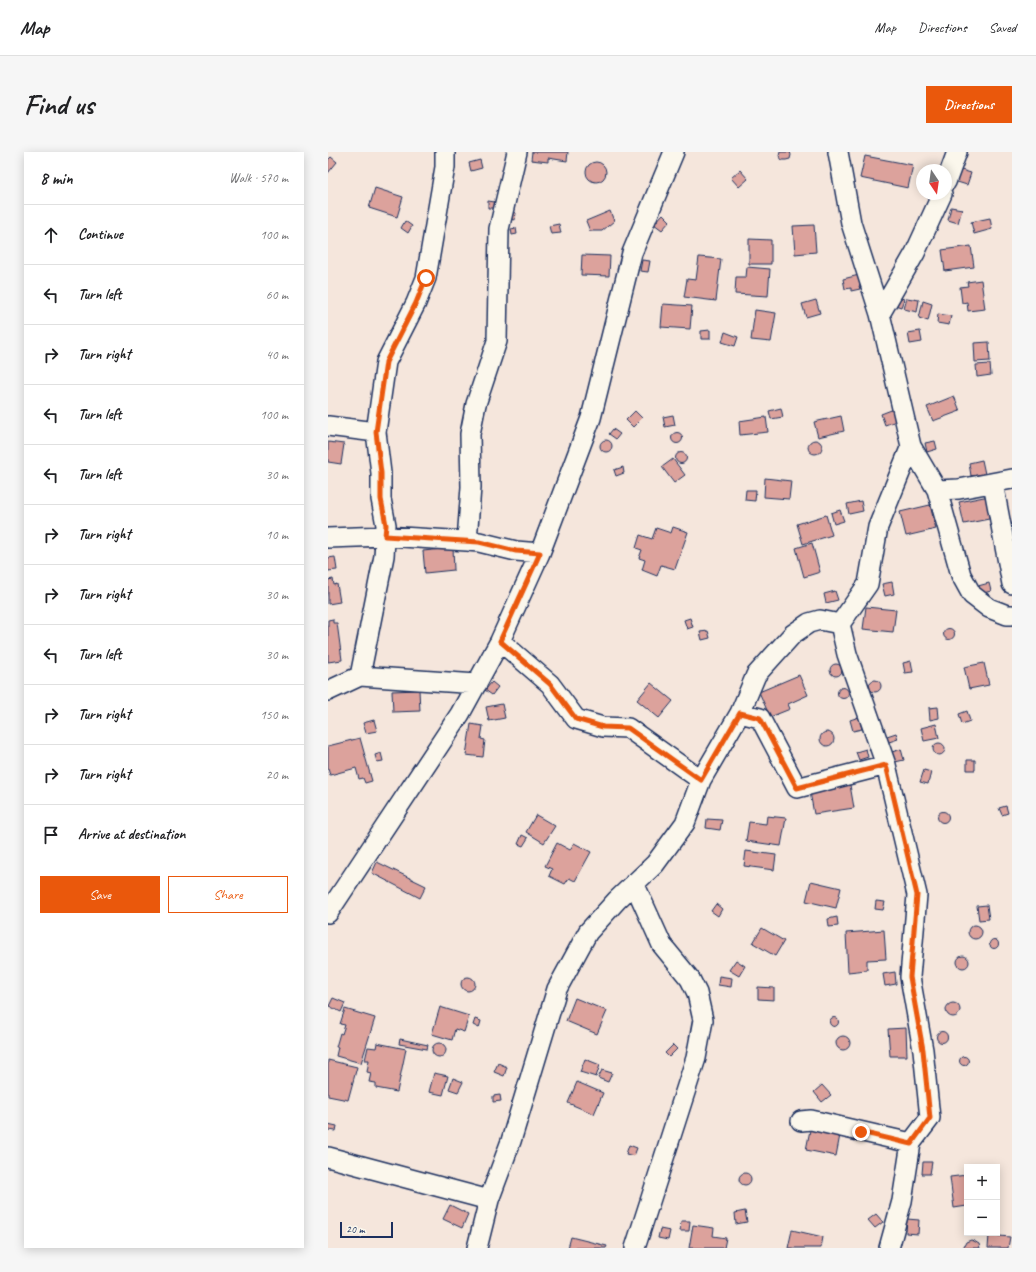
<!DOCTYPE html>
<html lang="en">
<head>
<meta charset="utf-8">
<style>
	:root { --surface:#fff; --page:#f6f6f6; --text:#202124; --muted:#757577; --line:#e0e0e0; --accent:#ea580c }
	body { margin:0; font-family:Caveat,sans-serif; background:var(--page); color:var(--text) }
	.controls { position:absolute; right:12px; bottom:12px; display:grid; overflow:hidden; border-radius:0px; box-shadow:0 2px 10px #0003 }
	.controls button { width:36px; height:36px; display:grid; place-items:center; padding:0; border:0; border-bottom:1px solid var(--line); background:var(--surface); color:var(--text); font:20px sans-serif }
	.compass { position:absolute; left:588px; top:12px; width:36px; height:36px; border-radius:50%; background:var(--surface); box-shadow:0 2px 10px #0003; rotate:167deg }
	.scale { position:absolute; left:12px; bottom:10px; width:53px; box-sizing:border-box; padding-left:4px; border:2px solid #1b2f5e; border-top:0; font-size:11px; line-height:14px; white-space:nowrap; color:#1b2f5e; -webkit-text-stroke:3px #fbf7ec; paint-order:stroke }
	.stop { position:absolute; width:12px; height:12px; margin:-9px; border:3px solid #ea580c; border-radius:50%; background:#fff }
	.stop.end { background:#ea580c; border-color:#fff; box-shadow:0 1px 4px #0008 }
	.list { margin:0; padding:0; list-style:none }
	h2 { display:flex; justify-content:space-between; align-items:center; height:52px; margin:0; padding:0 16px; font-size:17px }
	h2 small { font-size:13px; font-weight:400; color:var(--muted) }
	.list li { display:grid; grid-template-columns:26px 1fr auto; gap:12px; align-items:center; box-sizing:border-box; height:60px; padding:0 16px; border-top:1px solid var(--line) }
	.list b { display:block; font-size:15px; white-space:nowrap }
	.list em { font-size:13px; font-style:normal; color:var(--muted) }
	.actions { display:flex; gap:8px; padding:12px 16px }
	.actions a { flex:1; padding:9px 0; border:1px solid var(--accent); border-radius:0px; text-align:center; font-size:14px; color:var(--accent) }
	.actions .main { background:var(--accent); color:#fff }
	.icon { flex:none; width:22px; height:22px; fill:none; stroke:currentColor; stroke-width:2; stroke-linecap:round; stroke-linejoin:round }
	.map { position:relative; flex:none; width:684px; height:1096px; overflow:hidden; border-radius:0px }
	header { display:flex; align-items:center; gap:24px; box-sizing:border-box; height:56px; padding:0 20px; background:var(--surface); border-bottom:1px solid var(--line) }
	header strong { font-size:19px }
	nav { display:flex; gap:22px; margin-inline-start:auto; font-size:14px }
	.intro { display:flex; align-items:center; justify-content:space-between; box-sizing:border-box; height:96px; padding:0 24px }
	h1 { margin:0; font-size:28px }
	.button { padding:10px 18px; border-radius:0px; background:var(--accent); color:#fff; font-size:14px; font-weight:700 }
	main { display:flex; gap:24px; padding:0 24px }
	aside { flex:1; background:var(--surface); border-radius:0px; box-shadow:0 2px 10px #0003 }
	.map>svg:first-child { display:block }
	.building { fill:#dca29c; stroke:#1b2f5e }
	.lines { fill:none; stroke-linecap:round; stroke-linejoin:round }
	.minor-casing { stroke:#1b2f5e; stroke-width:22 }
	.minor { stroke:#fbf7ec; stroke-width:19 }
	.route { stroke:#ea580c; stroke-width:5 }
</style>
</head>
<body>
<header>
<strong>Map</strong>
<nav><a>Map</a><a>Directions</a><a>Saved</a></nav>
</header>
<div class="intro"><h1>Find us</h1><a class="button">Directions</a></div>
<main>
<aside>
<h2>8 min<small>Walk · 570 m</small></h2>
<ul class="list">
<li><svg class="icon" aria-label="ahead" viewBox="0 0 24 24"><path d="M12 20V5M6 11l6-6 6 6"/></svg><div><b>Continue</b></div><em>100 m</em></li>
<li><svg class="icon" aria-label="left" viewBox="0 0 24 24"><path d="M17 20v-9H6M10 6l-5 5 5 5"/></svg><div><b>Turn left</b></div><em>60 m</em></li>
<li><svg class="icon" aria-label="right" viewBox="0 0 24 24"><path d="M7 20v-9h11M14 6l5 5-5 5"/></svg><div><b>Turn right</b></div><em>40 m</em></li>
<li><svg class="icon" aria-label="left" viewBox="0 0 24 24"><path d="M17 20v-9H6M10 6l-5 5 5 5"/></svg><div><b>Turn left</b></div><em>100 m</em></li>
<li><svg class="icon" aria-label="left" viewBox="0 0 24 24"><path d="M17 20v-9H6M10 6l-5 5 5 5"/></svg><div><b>Turn left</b></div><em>30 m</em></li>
<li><svg class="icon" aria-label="right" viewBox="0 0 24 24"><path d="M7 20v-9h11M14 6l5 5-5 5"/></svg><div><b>Turn right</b></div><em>10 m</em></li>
<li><svg class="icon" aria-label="right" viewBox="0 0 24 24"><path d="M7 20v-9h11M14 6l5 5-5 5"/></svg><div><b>Turn right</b></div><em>30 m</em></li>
<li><svg class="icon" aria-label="left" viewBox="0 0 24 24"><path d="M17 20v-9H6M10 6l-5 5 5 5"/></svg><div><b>Turn left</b></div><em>30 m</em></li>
<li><svg class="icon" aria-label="right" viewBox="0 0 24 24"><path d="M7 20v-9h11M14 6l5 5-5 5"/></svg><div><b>Turn right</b></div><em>150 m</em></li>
<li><svg class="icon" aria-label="right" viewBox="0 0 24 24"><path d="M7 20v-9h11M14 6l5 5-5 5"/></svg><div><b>Turn right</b></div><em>20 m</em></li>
<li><svg class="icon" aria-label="arrive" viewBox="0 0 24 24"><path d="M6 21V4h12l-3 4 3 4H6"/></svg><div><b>Arrive at destination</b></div></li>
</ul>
<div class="actions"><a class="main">Save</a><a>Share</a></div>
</aside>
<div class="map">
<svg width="684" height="1096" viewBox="0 0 684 1096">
	<rect width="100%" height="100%" fill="#f5e6dc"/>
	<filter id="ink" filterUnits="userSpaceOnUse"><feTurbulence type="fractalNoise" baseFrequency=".025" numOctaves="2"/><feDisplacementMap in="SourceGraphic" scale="8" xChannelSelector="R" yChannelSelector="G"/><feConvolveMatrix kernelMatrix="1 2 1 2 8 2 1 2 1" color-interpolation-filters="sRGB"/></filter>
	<g filter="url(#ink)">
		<path class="building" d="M204 0H240L239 9 220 6V10L203 8Z
			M452 0H462L463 3 462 7 458 8H454L451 4Z
			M537 4 585 13 580 36 532 26Z
			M3 5 9 10 0 21V8Z
			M152 8 154 16 143 19 141 11Z
			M258 20a10 10 0 1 1 20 0a10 10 0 1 1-20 0Z
			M630 17 643 21 639 33 626 29Z
			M412 18 420 27 411 35 403 26Z
			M47 36 75 45 69 65 41 56Z
			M160 49 167 50 166 56H160Z
			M623 55 634 57 630 71 620 68Z
			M282 59 286 69 274 79H262L258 69Z
			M181 60 188 61 187 68 180 67Z
			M335 62 342 69 334 78 326 72Z
			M662 66 664 77 646 82 643 70Z
			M77 69 84 74 80 81 73 76Z
			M231 72 233 81 223 82 221 74Z
			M486 73 488 100 467 102 465 74Z
			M188 76 189 82 184 83 183 77Z
			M421 87 443 88V112H421Z
			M643 94 646 115 617 119 614 98Z
			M254 103 282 104 281 124 253 123Z
			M371 105 393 107 388 149 356 145 359 127 368 128Z
			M314 108 322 109 320 120 312 119Z
			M419 115 442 117 440 144 407 142 408 125H418Z
			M535 122 537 132 531 134 532 137 523 139V136L517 137 515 127Z
			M653 128 657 157 640 159 639 150 634 151 632 135 640 134 639 130Z
			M570 145 576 147 573 155 567 153Z
			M579 146 591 148 589 160 576 157Z
			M488 148 492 161 478 165 474 152Z
			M595 149 604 152 600 169 591 166Z
			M335 152 364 154 362 177 333 175Z
			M427 158 448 161 443 190 423 188Z
			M610 162 623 164 621 173 609 171Z
			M382 178V187H373V179Z
			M592 179 594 190 582 192 580 181Z
			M397 180 410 185 407 194 394 190Z
			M661 190 662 209 647 210 646 191Z
			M662 212 663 223 649 225 648 213Z
			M626 244 632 259 605 269 599 255Z
			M453 256 455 265 443 267 441 259Z
			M566 257 571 268 557 273 553 262Z
			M307 259 314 266 305 275 298 268Z
			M345 263 347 273 337 275 335 265Z
			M513 264 516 279 490 285 486 270Z
			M438 265 440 280 412 283 411 269Z
			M285 277 292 282 288 287 281 282Z
			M343.5 286a5.5 5.5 0 1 1 11 0a5.5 5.5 0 1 1-11 0Z
			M480 295a7 7 0 1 1 14 0a7 7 0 1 1-14 0Z
			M272 294a6 6 0 1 1 12 0a6 6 0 1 1-12 0Z
			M607 289 609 297 599 300 597 291Z
			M0 290 16 292 13 312 0 310Z
			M347.5 306a5.5 5.5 0 1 1 11 0a5.5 5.5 0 1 1-11 0Z
			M345 307 357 323 346 331 334 315Z
			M654 308 657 322 643 324 641 311Z
			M295 315 296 321 288 324 286 318Z
			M437 326 463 329 461 347 436 345Z
			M418 338H428L427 349 417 348Z
			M661 344 666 366 636 372 631 350Z
			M533 349 535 359 521 362 519 352Z
			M602 353 608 377 578 384 572 360Z
			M512 358 516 369 506 372 503 361Z
			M498 363 504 383 475 392 469 372Z
			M345 375 360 380 347 417 333 413 329 424 314 418 317 408 311 406 314 398 308 396 312 383 324 387 328 376 343 381Z
			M484 391 492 420 476 425 468 396Z
			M125 396 126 418 97 421 95 399Z
			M7 405 9 418 0 419V406Z
			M5 427 6 433 9 432 12 450 0 452V428Z
			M564 430 566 442 557 444 554 432Z
			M661 431 663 439 652 442 650 434Z
			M507 439 510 448 498 451 496 442Z
			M538 455 568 458 565 480 535 477Z
			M362 466 365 475 359 477 356 468Z
			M5 467V471H9L14 508 0 510V468Z
			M615.5 482a5.5 5.5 0 1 1 11 0a5.5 5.5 0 1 1-11 0Z
			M380 479 382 486 374 488 372 480Z
			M583 509 585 520 577 521 575 511Z
			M656 511 661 533 641 537 636 515Z
			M502 518a6 6 0 1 1 12 0a6 6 0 1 1-12 0Z
			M471 523 480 543 460 552 462 557 442 565 431 540Z
			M541 534a6 6 0 1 1 12 0a6 6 0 1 1-12 0Z
			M164 530 170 535 164 543 157 538Z
			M323 531 345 549 331 566 309 548Z
			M509.5 541a5.5 5.5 0 1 1 11 0a5.5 5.5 0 1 1-11 0Z
			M91 538 92 559 65 560 64 539Z
			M174 552 177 566 161 569 158 555Z
			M610 555 611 566 602 568 601 556Z
			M639 559 642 569 634 572 631 562Z
			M531 565 534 577 525 579 522 568Z
			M46 568 49 579 38 581 35 571Z
			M143 572 155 574 153 587 157 588 155 605 138 603Z
			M608 572 611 586 596 589 593 576Z
			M492 587a7 7 0 1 1 14 0a7 7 0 1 1-14 0Z
			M568 581 570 587 558 591 556 585Z
			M32 586 44 629 37 631 35 626 31 627 28 616 2 623 0 617V594Z
			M605 597a6 6 0 1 1 12 0a6 6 0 1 1-12 0Z
			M538 597 540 605 531 608 528 600Z
			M573 597 576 608 567 610 564 600Z
			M53 601 55 609 49 610 47 603Z
			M639 608H647V618H639Z
			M596 618 603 620 600 632 592 630Z
			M522 633 526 656 486 662 482 640Z
			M678 654 680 661 674 663 671 656Z
			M609.5 665a5.5 5.5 0 1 1 11 0a5.5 5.5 0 1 1-11 0Z
			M208 663 227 674 216 691 198 680Z
			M439 664 458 666 453 694 418 689 421 670 438 672Z
			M379 667 394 668 392 678 378 676Z
			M194 683 200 686 195 694 190 692Z
			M229 691 242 698 246 691 263 700 247 729 241 726 237 732 221 724 224 717 217 714Z
			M418 699 448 703 446 718 416 714Z
			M49 710 98 734 92 746 44 721Z
			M483 729 513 736 508 756 478 749Z
			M548 749 557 750 555 758 547 757Z
			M388 752 394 757 390 764 383 759Z
			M659 753 661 767 651 768 649 754Z
			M509 765 510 774 501 775 500 767Z
			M640 780a7 7 0 1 1 14 0a7 7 0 1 1-14 0Z
			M434 776 456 789 447 804 425 791Z
			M556 778 558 807 539 808V818L520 820 518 781Z
			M661.5 792a4.5 4.5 0 1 1 9 0a4.5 4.5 0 1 1-9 0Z
			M629 810a6 6 0 1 1 12 0a6 6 0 1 1-12 0Z
			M408 808 417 814 411 824 401 818Z
			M567 820 568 832 557 834 555 822Z
			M391 824 404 826 403 835 390 833Z
			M133 832a7 7 0 1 1 14 0a7 7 0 1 1-14 0Z
			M430 835 446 836V848L430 847Z
			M5 846 17 851 13 860 1 854Z
			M247 846 279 859 269 882 238 869Z
			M618 858a7 7 0 1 1 14 0a7 7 0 1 1-14 0Z
			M112 855 141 864 136 880 127 877 124 888 104 882Z
			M17 857 47 866 33 911 8 904 10 895H8L12 881 14 882 17 873 12 872Z
			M501.5 870a4.5 4.5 0 1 1 9 0a4.5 4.5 0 1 1-9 0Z
			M147 867 153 869 151 876 145 873Z
			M578 876 579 904H562L560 877Z
			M608.5 885a5.5 5.5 0 1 1 11 0a5.5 5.5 0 1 1-11 0Z
			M508 891a7 7 0 1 1 14 0a7 7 0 1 1-14 0Z
			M72 887 100 893 99 897 71 892Z
			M104 898a7 7 0 1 1 14 0a7 7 0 1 1-14 0Z
			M49 891 78 897 69 940 48 936V931L41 930 43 921 39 920 41 908H37L40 895 48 896Z
			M345 893 349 897 341 905 337 901Z
			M631.5 909a4.5 4.5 0 1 1 9 0a4.5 4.5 0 1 1-9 0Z
			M257 907 272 913 268 925 252 920Z
			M0 908 29 915 20 948 0 944Z
			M170 911 179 915 176 924 166 920Z
			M274 918 284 921 280 930 270 926Z
			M106 921 120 924 115 943 101 940Z
			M125 926 135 930 130 940 121 937Z
			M249 930 275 941 266 962 240 951Z
			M494 933 503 943 494 950 486 940Z
			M172 943 173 949 165 950V944Z
			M0 972 9 974 8 979 0 978Z
			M482 978 512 983 508 1004 478 998Z
			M301 993 309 996 306 1004 298 1002Z
			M595 1010H604L602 1022H594Z
			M411 1027a6 6 0 1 1 12 0a6 6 0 1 1-12 0Z
			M639 1023V1054L626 1056 622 1025Z
			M122 1053 140 1062 134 1076 115 1067Z
			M417 1059 419 1070 408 1072 407 1061Z
			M548 1062 555 1070 547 1076 540 1068Z
			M579 1067 591 1068 590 1082 578 1081Z
			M353 1069H362L361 1079H352Z
			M365 1073 386 1076 385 1084 398 1086 396 1096H361Z
			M332 1077 342 1079 340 1088 330 1086Z
			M464 1078 495 1085 493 1096H460Z
			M661 1083 682 1085 680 1096H660Z
			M243 1085 279 1094 278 1096H240Z
			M643 1088 646 1089 651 1092 652 1096H635L638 1090Z"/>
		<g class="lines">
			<defs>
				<path id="minor" d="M189 0 171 77 169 189 148 252 142 282 143 335 139 389 151 390 188 399 212 401
					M510 0 523 71 552 162
					M618 30 629 0
					M614 42 587 101 552 162 583 294 609 338 633 423 644 443 661 456 679 463H684
					M0 274 48 280
					M665 331 684 432
					M609 338 631 337 684 327
					M0 386 57 384 139 389
					M172 489 222 532 248 567 275 575 300 576 373 628
					M32 524 56 404 58 373 53 347V321L48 280 58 210 88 151 98 126 117 15V0
					M0 539 32 524 149 532
					M412 561 432 566 469 636 558 613
					M306 731 334 793 362 827 369 841 375 868 368 906 307 1096
					M0 761 132 562 172 489 212 401 263 266 304 101 346 0
					M473 969 483 968 583 991
					M0 1005 161 1048
					M149 1096 161 1048 183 989 229 837 260 780 289 748 327 712 357 671 373 628 412 561 428 523 465 482 481 471 492 468 512 472
					M561 1096 574 1049 583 991 602 966 595 898 582 825 589 743 558 613 519 502 512 472 540 432 550 375 583 294"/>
			</defs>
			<use href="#minor" class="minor-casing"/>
			<use href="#minor" class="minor"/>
		</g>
	</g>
	<g class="lines" filter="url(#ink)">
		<path class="route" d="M98 126 88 151 58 210 48 280 53 321V347L58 373 57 384 151 390 188 399 212 401 172 489 222 532 248 567 275 575 300 576 373 628 412 561 432 566 469 636 558 613 589 743 582 825 595 898 602 966 583 992 533 980"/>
	</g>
</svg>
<div class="controls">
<button>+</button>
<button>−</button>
</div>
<svg class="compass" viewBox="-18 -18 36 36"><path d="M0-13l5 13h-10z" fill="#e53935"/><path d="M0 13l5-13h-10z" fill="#757577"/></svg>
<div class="scale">20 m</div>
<div class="stop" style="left:98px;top:126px"></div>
<div class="stop end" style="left:533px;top:980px"></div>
</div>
</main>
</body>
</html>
